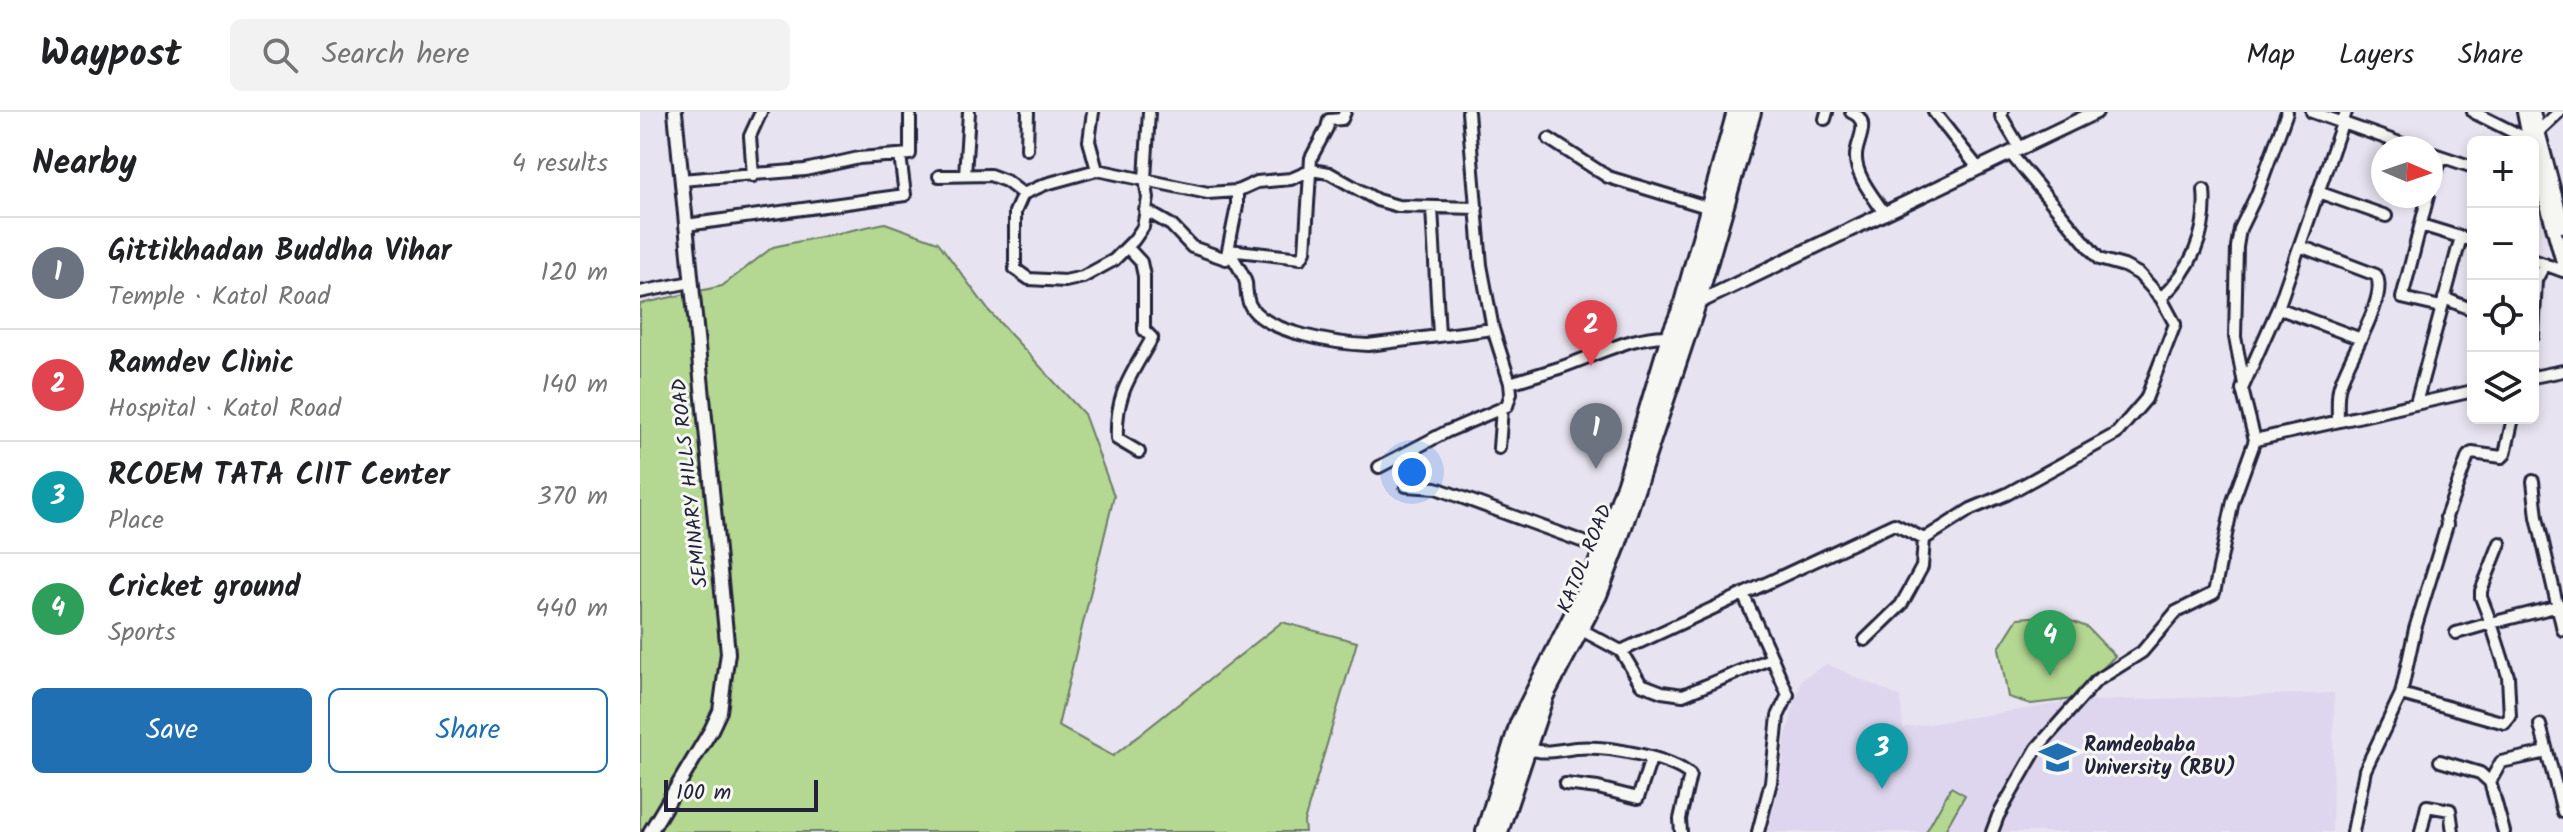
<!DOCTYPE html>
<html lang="en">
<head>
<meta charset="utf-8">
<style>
	:root { --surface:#fff; --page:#f2f2f2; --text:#202124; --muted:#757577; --line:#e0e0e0; --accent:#1f6fb2 }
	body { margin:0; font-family:Kalam,sans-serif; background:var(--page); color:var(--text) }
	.controls { position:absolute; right:24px; top:24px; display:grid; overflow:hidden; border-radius:12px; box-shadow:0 4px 12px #0003 }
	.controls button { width:72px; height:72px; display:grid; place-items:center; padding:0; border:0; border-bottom:2px solid var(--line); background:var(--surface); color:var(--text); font:40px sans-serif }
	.compass { position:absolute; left:1731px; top:24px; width:72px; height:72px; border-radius:50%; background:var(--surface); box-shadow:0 4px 12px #0003; rotate:92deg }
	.scale { position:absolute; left:24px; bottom:20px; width:154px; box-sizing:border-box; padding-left:8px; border:4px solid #22223b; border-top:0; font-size:22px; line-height:28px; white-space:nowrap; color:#22223b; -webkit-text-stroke:6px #f6f6f2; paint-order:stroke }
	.you { position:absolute; left:772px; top:360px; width:28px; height:28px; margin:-20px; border:6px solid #fff; border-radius:50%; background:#1a73e8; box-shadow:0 0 0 12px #1a73e833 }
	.badge { display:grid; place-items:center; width:52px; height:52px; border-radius:50%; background:var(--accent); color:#fff; font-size:26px; font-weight:700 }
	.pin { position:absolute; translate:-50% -66px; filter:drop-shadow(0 2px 4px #0008) }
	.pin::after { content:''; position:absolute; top:42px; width:28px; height:24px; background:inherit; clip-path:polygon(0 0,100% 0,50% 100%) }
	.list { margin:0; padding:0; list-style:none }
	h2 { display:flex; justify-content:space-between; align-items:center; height:104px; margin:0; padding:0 32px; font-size:34px }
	h2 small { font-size:26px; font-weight:400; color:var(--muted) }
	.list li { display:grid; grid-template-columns:52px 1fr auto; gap:24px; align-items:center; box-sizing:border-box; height:112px; padding:0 32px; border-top:2px solid var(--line) }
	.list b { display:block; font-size:30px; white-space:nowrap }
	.list p { margin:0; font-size:26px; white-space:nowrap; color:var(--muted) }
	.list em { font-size:26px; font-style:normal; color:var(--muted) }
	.actions { display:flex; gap:16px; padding:24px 32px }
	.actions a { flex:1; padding:18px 0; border:2px solid var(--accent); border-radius:12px; text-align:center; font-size:28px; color:var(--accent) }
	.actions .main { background:var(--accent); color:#fff }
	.icon { flex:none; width:44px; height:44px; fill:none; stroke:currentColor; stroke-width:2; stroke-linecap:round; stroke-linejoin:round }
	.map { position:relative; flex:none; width:1923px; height:720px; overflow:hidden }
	header { display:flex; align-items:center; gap:48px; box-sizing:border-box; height:112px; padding:0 40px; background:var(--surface); border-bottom:2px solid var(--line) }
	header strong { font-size:38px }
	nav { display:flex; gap:44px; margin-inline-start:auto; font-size:28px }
	.search { width:560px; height:72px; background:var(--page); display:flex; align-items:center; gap:20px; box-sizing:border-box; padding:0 28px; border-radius:12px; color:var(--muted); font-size:30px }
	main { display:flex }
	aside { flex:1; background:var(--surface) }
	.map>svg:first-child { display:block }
	.built { fill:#ddd6ee }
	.green { fill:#b4d791; stroke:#6b7c66; stroke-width:2 }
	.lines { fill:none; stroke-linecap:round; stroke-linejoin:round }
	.minor-casing { stroke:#22223b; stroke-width:16 }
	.tertiary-casing { stroke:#22223b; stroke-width:18 }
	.primary-casing { stroke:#22223b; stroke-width:22 }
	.minor { stroke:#f6f6f2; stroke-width:10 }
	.tertiary { stroke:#f6f6f2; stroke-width:12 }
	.primary { stroke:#f6f6f2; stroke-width:16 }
	.labels { text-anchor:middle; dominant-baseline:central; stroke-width:6; stroke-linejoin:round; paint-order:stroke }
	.street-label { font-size:20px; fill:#22223b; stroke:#f6f6f2 }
	.poi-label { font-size:20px; font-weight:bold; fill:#22223b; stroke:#f6f6f2; text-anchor:start }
</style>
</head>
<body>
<header>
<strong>Waypost</strong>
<div class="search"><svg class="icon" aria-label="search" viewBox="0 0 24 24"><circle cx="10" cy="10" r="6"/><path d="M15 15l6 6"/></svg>Search here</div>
<nav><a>Map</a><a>Layers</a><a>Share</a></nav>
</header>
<main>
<aside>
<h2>Nearby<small>4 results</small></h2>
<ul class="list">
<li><span class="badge" style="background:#6b7280">1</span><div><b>Gittikhadan Buddha Vihar</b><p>Temple · Katol Road</p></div><em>120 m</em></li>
<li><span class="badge" style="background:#e0444e">2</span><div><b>Ramdev Clinic</b><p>Hospital · Katol Road</p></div><em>140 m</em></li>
<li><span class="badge" style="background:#0f9aa8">3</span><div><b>RCOEM TATA CIIT Center</b><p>Place</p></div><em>370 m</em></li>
<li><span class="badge" style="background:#2e9e5b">4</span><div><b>Cricket ground</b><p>Sports</p></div><em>440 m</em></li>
</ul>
<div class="actions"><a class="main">Save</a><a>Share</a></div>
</aside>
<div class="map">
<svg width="1923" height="720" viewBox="0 0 1923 720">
	<rect width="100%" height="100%" fill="#e7e3f0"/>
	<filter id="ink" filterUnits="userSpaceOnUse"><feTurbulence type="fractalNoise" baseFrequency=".0125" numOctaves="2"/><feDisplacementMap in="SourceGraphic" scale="16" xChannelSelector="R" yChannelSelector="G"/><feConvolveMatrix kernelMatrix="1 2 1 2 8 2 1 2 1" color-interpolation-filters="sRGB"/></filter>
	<g filter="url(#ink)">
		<path class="built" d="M1187 552 1260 585 1263 616 1430 590 1694 581 1692 720H1127L1141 667 1146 624 1162 567Z"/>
		<path class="green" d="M245 111 298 130 349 199 444 302 474 384 418 614 473 644 642 510 717 530 664 710 665 720H0V192L82 174 133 135Z
			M1416 503 1447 515 1475 544 1433 587 1391 592 1368 585 1359 536 1378 506Z
			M1311 675 1325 683 1304 720H1286Z"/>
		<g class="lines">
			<defs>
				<path id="minor" d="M453 0 449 29 457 58
					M1211 0C1233 9 1216 29 1216 44 1215 64 1234 85 1244 101
					M1294 0 1338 56
					M1362 0 1361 4 1380 36
					M1672 0 1774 36
					M1833 0 1889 28 1919 0
					M1185 7 1187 0
					M909 27 968 65 1070 96
					M387 37 388 0
					M1791 41 1833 55
					M325 63 329 0
					M113 64 110 24 121 0
					M299 64 350 63 366 69 383 82 375 100V157L389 167 425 169 443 165 474 148 494 128 503 115 508 86 505 67 509 0
					M41 68 165 58 219 46 270 42V3
					M1791 74 1802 45
					M597 79V94L588 138 661 146 665 139 671 46 687 16 689 8 702 7 705 0
					M1678 80 1746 104
					M383 82 406 72 457 58 568 81 597 79 617 70 651 67 672 58 689 61 737 88 758 94 837 96
					M1788 84 1762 186 1801 195
					M792 96 799 223
					M505 98 531 113 552 135 586 147 588 138C594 148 603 160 606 171 607 180 606 187 611 195 627 221 699 232 728 233L853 217
					M46 113 265 83 260 43
					M1781 113 1833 129
					M1660 134 1736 163C1750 185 1704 252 1699 277 1697 287 1698 299 1698 309
					M487 135 501 150 504 164V218L512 226C491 264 475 281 477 327L499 340
					M1893 148 1923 159
					M0 180 51 170
					M1521 186C1551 158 1568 121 1564 78
					M1804 186 1833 198
					M1638 196 1721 227
					M1893 224 1896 168 1905 152
					M1893 265 1923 259
					M870 271C886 266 903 261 919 256 953 245 999 219 1035 225
					M1604 272 1595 225 1597 135 1600 117 1617 82 1647 0
					M1776 291 1821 125
					M1615 328 1833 279
					M859 336 862 296
					M739 355 806 320 867 294 871 281 870 271 853 217 841 153 828 0
					M1893 369 1897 405 1923 518
					M766 374 796 376 963 437
					M1284 427 1331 397 1367 382 1476 322 1506 287 1535 212 1521 186 1499 162 1484 154 1459 147 1370 41
					M938 516 981 539 1254 412 1284 427 1282 455 1270 477 1261 493 1225 528
					M1816 521 1851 511 1841 485V479L1860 431
					M981 539 1001 572 1022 580 1043 583 1132 546 1103 482
					M1761 582 1775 517 1807 413 1806 405 1828 344 1832 341 1862 345 1865 342 1873 306
					M1900 613 1923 700
					M887 636C905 643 917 638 936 636 964 633 1030 645 1050 663L1040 707 1041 720
					M1800 649 1840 661 1850 670 1864 720
					M1850 670 1861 650 1907 640
					M925 672 958 676 998 686 1011 647
					M1118 720 1131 670 1138 604 1148 583 1132 546
					M1352 720 1358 704 1397 636 1456 569 1502 540 1536 500 1574 481 1593 389 1615 328 1602 277 1638 196 1706 0
					M1713 720 1725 658 1761 582 1865 611 1870 605 1868 564 1851 511 1923 493
					M1781 720 1787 694 1810 698 1813 720"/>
				<path id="tertiary" d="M1884 0 1890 30
					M1893 0 1923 114
					M1893 42 1923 150
					M1055 192 1456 0
					M10 720 71 618 80 599 88 541 35 0"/>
				<path id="primary" d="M845 720 879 611 951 467 963 437 986 371 1030 224 1041 198 1096 0
					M859 720 905 583 958 483 976 436 1054 201 1112 0"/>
			</defs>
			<use href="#minor" class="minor-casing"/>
			<use href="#tertiary" class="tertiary-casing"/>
			<use href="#primary" class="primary-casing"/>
			<use href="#minor" class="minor"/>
			<use href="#tertiary" class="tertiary"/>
			<use href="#primary" class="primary"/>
		</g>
	</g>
	<defs>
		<symbol id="university-bare" viewBox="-9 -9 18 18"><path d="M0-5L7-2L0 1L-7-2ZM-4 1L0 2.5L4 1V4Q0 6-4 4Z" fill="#1f6fb2" stroke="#f6f6f2" stroke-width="2.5" paint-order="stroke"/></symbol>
	</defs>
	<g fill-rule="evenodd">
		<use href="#university-bare" x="1392" y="620" width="51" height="51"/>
	</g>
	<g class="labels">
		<g class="street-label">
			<text transform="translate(51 371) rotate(-96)">SEMINARY HILLS ROAD</text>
			<text transform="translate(946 447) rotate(-68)">KATOL ROAD</text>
		</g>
		<g class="poi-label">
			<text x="1444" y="634">Ramdeobaba<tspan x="1444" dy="23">University (RBU)</tspan></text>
		</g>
	</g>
</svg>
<div class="controls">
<button>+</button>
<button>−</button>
<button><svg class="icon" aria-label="locate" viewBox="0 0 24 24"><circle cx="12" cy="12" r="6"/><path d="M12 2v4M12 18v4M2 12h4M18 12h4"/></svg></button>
<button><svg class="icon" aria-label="layers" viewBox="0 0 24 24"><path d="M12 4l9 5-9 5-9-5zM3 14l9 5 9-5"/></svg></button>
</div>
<svg class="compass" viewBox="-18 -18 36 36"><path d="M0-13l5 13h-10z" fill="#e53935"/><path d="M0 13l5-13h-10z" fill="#757577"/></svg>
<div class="scale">100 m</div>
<div class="you"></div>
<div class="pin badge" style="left:956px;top:357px;background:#6b7280">1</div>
<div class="pin badge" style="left:951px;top:254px;background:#e0444e">2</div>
<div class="pin badge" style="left:1242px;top:677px;background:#0f9aa8">3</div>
<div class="pin badge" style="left:1410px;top:564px;background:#2e9e5b">4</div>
</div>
</main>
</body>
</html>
